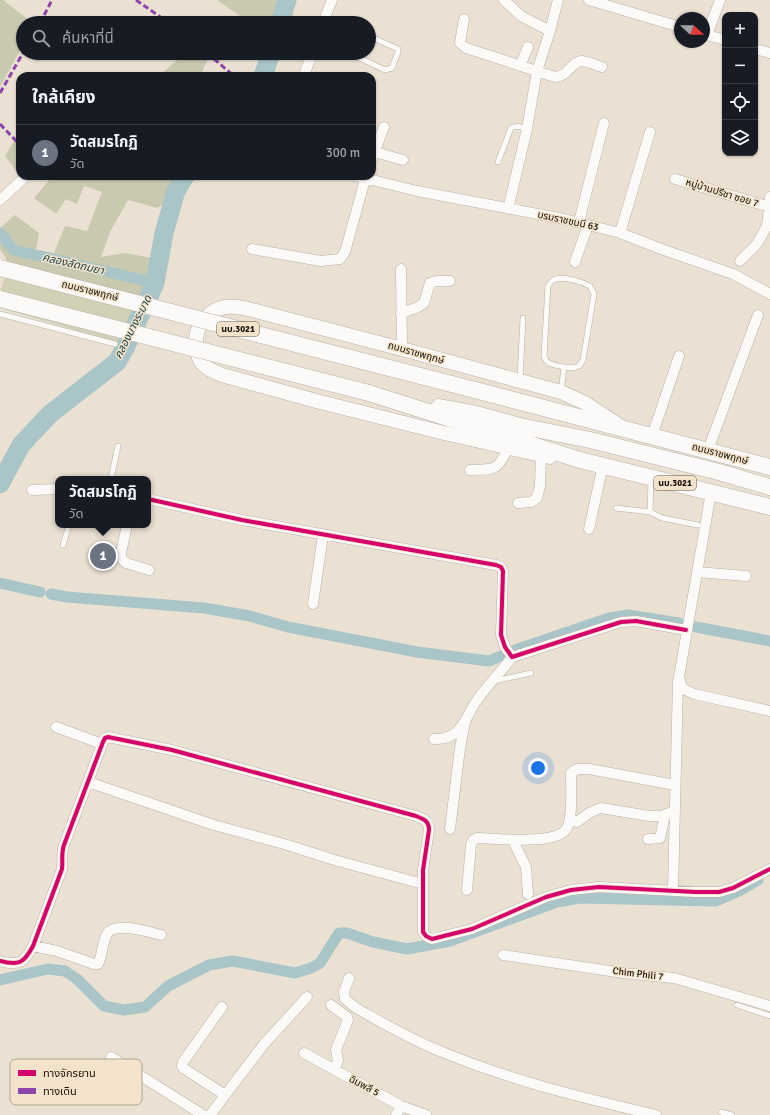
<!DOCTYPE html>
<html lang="th">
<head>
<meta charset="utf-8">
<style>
	:root { --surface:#171b24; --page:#242831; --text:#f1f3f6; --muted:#9ea1a6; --line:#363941; --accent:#db2777 }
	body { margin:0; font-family:Signika,"Noto Sans Thai",sans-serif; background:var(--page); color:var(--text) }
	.controls { position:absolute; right:12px; top:12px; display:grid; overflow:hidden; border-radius:8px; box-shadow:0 1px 3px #0004 }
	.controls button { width:36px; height:36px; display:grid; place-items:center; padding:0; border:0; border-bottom:1px solid var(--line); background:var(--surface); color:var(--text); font:20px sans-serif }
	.compass { position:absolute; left:674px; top:12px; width:36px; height:36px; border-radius:50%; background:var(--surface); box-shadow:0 1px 3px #0004; rotate:111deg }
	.you { position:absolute; left:538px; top:768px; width:14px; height:14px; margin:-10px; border:3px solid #fff; border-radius:50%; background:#1a73e8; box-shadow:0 0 0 6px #1a73e833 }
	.badge { display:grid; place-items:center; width:26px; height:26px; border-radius:50%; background:var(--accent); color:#fff; font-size:13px; font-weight:700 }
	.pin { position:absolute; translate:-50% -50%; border:2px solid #fff; box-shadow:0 1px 4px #0006 }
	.popup { position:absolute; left:55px; top:476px; width:96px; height:52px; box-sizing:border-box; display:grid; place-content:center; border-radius:8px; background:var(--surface); filter:drop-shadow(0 1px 3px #0005); font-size:13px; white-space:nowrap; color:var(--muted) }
	.popup b { font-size:15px; color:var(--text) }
	.popup::after { content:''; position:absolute; left:50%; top:100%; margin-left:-8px; border:8px solid transparent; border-top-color:var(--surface) }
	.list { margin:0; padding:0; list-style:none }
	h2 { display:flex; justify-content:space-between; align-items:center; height:52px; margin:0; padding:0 16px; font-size:17px }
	h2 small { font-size:13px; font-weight:400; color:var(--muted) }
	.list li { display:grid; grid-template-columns:26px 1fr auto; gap:12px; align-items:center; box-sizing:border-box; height:56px; padding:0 16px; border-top:1px solid var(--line) }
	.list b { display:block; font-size:15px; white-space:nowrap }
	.list p { margin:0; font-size:13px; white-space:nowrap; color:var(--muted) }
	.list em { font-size:13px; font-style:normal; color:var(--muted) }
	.icon { flex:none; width:22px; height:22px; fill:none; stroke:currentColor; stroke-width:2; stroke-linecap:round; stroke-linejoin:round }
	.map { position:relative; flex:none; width:770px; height:1115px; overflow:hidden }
	.search { position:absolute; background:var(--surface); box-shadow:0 1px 3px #0004; left:16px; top:16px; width:360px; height:44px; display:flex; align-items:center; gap:10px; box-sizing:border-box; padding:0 14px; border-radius:22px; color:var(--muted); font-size:15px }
	.panel { position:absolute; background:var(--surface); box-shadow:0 1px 3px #0004; left:16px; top:72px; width:360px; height:108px; border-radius:12px }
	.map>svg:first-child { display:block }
	.green { fill:#d1d1b8 }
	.forest { fill:#c8c9af }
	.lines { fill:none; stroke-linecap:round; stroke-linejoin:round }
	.canal { stroke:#a9c5c8; stroke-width:11 }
	.river { stroke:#a9c5c8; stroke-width:19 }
	.lane-casing { stroke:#b8b1a6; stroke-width:6 }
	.street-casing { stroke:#b8b1a6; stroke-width:11 }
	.secondary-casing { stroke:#b8b1a6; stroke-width:15 }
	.primary-casing { stroke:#b8b1a6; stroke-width:17 }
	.lane { stroke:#fcfaf8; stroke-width:5 }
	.street { stroke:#fcfaf8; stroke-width:10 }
	.secondary { stroke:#fcfaf8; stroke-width:14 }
	.primary { stroke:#fcfaf8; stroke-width:16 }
	.primary-bridge-casing { stroke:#b8b1a6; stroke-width:17; stroke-linecap:butt }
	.primary-bridge { stroke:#fcfaf8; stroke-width:16 }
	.quiet { stroke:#8e44ad; stroke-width:3; stroke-dasharray:6 3; stroke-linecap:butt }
	.cycleway-casing { stroke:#f3e3ca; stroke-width:6 }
	.cycleway { stroke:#d6006c; stroke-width:4 }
	.labels { text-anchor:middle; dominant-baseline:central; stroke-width:3; stroke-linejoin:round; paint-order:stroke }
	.shield { fill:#f3e3ca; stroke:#5a5144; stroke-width:1 }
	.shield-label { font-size:9px; font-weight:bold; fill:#18120a }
	.street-label { font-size:10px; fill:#18120a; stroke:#f3e3ca }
	.water-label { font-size:11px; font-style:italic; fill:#143d46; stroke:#f3e3ca }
	.key { fill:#f3e3ca; stroke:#b1a490; stroke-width:1 }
	.key-label { font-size:11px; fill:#18120a }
</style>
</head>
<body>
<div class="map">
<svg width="770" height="1115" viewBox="0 0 770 1115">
	<rect width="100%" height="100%" fill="#eae1d3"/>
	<path class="green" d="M5 277 142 299 123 344 0 308V291Z"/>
	<path class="forest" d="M0 0H3L33 23H23V45L0 87Z
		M217 0H291L284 23 273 21V23H250Z
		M185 53H202L208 59 200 76H159Z
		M20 131V176L5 156Z
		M53 176H181L175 186 168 201 157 208 128 200 110 232 101 257 125 253 152 258 150 276 142 299 7 268 6 258 0 249V228L15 215 39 233 36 250 54 253 65 226 87 231 102 192 84 186 77 204 66 199 56 214 34 198Z"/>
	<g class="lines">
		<path class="canal" d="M0 233 14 250 155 283
			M0 583 40 592
			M51 594 67 597 204 608 250 616 288 627 417 652 489 661 501 656
			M696 627 770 641
			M515 650 609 618 628 615 679 623
			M0 980 48 969 65 971 77 979 104 1006 124 1010 145 1007 168 986 209 965 233 961 295 973 311 968 320 963 339 933H347L373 942 407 949 450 941 557 902 580 898 716 901 739 891 758 880"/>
		<path class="river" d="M280 23 287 0
			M263 76 271 53
			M0 484 21 445 50 414 117 362 125 348 155 283 164 233 176 191 185 176"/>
		<defs>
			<path id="lane" d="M349 53 385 70 392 68 398 52V49L369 36
				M498 162 511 128C517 125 521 127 527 129
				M0 314 115 344
				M520 380 523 318
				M561 392 564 367 573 368 579 366 583 360 594 294 590 286C582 282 565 276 555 279 552 280 550 283 548 286L544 356C546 365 555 365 564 367
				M111 479 118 446
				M651 480 650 512 662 518 698 525
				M616 508 650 512
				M63 545 69 525
				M494 681 531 673
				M737 1005 770 1016
				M721 1112 732 1115"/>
			<path id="street" d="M504 0 521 16 550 31
				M589 0 680 27
				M464 19 460 43 466 48 555 77C569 76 570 63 581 61 587 61 596 65 602 67
				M323 23 332 0
				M704 34 725 40
				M707 35 720 0
				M755 49 770 53
				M520 66 528 47
				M304 76 312 53
				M375 152 403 160
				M372 159 384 127
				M356 176 417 191 564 219 620 233 664 250 733 274 770 294
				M675 179 770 207
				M0 200 26 176
				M508 209 527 129 537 71 550 31 558 0
				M579 222 604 123
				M620 233 650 132
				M252 249 321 261 340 259 345 252 366 176
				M740 261 757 244 767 226 770 197
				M575 262 588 225
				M401 269 402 349
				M401 313 416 308 424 303 430 283 436 281H450
				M652 436 679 356
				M708 450 758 315
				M470 470C495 469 497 472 508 448
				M32 490 58 489
				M711 492 679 677 682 688 694 694 770 711
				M148 499 242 520 496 565 501 567 503 571 501 635 505 647 512 657 621 622 636 621 686 630
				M518 503 531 502 537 498 540 486 541 455
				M127 525 121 553 122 559 126 563 149 570
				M589 529 603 465
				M697 572 746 576
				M313 604 323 535
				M56 727 102 744
				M434 739C460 740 464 721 475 703 486 687 500 673 512 657
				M88 782 214 825 284 844 338 861 423 884
				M570 820 577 822 589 813 601 808 649 816H661L675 811
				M450 829 460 748 465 722
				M648 839 660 838 665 815
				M513 841 526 867 528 894
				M467 890 471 845 473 840 477 838C496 838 557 846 567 828 573 817 571 786 571 773L577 769H589L675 785
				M673 890 678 681
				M33 946 57 951 94 964H98C103 954 102 943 107 934 115 921 149 932 161 935
				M503 955 623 973 674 978 770 1006
				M0 961C19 966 24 963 33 946L62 869C63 861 61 853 64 845L103 742 105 738 108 737 172 750 416 816C424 819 429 821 429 830L423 870V932L426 936 432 939 472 929 546 897 571 890 599 887 696 892H719L733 888 770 869
				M349 978 344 992 345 999 356 1008C383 1023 411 1040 440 1051 509 1080 583 1098 656 1115
				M331 1005 347 1017 348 1020 337 1047 336 1050 338 1061 334 1070
				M222 1007 183 1062 182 1066 183 1068 225 1095
				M304 1053 401 1106 426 1115
				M111 1057 203 1115
				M210 1115 264 1044 307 997
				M396 1115 401 1106"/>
			<path id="secondary" d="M550 457 440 432 320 402 222 375C215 372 206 369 201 362 199 359 198 354 197 351 192 331 205 311 225 307 232 306 238 307 244 308L402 349 561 392 585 403 620 426"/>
			<path id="primary" d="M475 390 770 467
				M369 393 580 460 770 507
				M439 407 472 413 520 426 590 440 719 472 770 487"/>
		</defs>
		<use href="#lane" class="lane-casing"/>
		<use href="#street" class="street-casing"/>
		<use href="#secondary" class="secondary-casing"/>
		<use href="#primary" class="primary-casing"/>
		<use href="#lane" class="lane"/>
		<use href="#street" class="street"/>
		<use href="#secondary" class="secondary"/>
		<use href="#primary" class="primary"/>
		<defs>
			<path id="primary-bridge" d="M0 268 475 390
				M0 299 369 393"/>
		</defs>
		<use href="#primary-bridge" class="primary-bridge-casing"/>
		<use href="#primary-bridge" class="primary-bridge"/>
		<path class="quiet" d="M136 0 169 23
			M40 23 52 0
			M207 53 234 76
			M0 93 23 53
			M0 124 20 145
			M26 176H27"/>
		<defs>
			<path id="cycleway" d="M148 499 242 520 496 565 501 567 503 571 501 635 505 647 512 657 621 622 636 621 686 630
				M0 961C19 966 24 963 33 946L62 869C63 861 61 853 64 845L103 742 105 738 108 737 172 750 416 816C424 819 429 821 429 830L423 870V932L426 936 432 939 472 929 546 897 571 890 599 887 696 892H719L733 888 770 869"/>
		</defs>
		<use href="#cycleway" class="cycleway-casing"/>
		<use href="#cycleway" class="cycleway"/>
	</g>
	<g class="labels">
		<g class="shield">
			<rect x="217" y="322" width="42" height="14" rx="3"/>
			<rect x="654" y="476" width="42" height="14" rx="3"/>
		</g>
		<g class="shield-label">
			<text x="238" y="329">นบ.3021</text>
			<text x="675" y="483">นบ.3021</text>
		</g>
		<g class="street-label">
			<text transform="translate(722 193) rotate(17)">หมู่บ้านปรีชา ซอย 7</text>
			<text transform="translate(568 221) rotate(12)">บรมราชชนนี 63</text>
			<text transform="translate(90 291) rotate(14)">ถนนราชพฤกษ์</text>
			<text transform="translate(416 353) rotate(16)">ถนนราชพฤกษ์</text>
			<text transform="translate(720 454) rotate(15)">ถนนราชพฤกษ์</text>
			<text transform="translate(638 974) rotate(7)">Chim Phili 7</text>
			<text transform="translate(364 1086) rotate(28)">ฉิมพลี 5</text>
		</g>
		<g class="water-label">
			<text transform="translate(73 264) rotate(13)">คลองลัดถมยา</text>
			<text transform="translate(133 327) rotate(-63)">คลองบางระมาด</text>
		</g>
	</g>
	<rect x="10" y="1059" width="132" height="46" rx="6" class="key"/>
	<rect x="18" y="1070" width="18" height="6" fill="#d6006c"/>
	<rect x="18" y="1088" width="18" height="6" fill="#8e44ad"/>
	<g class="key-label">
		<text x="43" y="1077">ทางจักรยาน</text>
		<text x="43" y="1095">ทางเดิน</text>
	</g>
</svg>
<div class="controls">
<button>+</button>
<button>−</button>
<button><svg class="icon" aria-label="locate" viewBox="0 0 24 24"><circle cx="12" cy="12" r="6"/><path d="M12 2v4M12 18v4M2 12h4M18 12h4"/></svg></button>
<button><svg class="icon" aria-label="layers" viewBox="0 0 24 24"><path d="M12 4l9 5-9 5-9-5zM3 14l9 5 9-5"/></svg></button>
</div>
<svg class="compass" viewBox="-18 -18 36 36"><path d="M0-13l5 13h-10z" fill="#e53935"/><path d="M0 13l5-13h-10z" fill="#9ea1a6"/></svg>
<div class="you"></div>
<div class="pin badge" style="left:103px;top:556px;background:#6b7280">1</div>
<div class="popup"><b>วัดสมรโกฏิ</b>วัด</div>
<div class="search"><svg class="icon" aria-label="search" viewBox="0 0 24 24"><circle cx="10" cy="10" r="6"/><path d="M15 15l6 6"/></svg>ค้นหาที่นี่</div>
<section class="panel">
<h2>ใกล้เคียง<small></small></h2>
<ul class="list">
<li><span class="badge" style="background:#6b7280">1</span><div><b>วัดสมรโกฏิ</b><p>วัด</p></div><em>300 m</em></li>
</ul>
</section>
</div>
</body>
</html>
